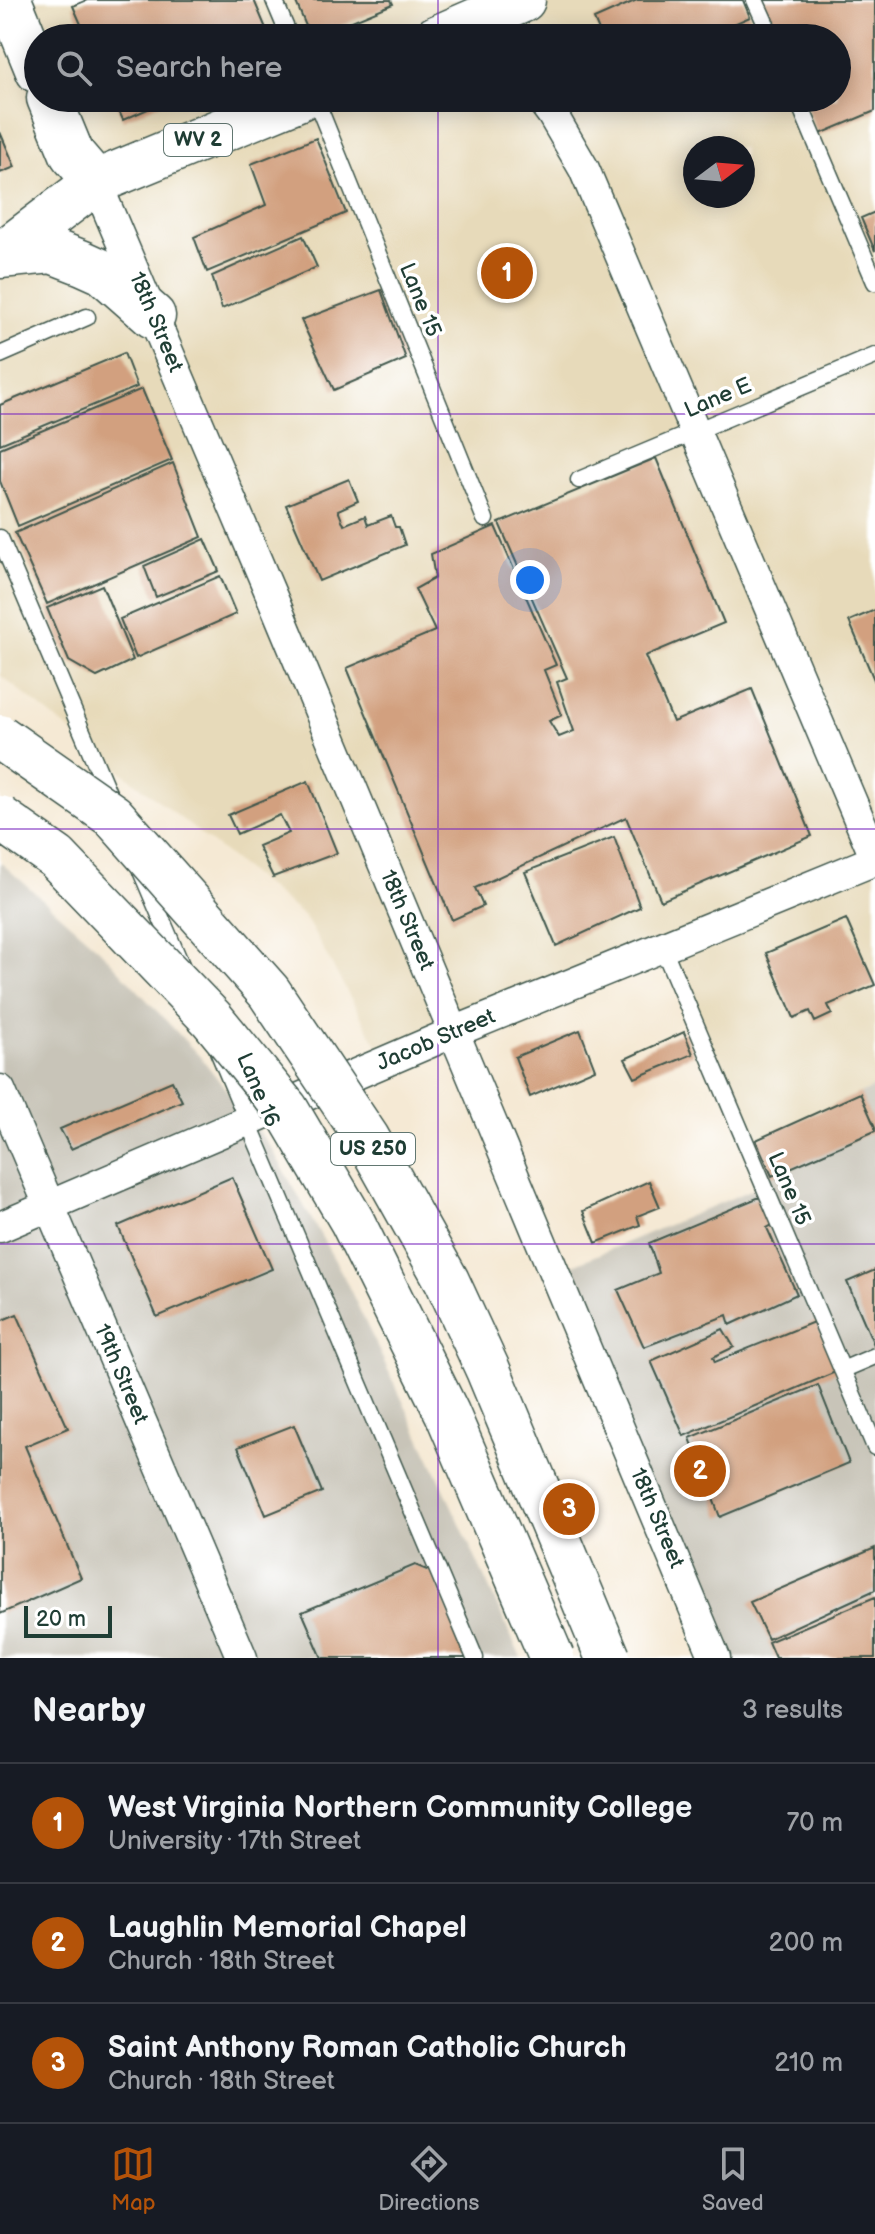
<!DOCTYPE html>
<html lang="en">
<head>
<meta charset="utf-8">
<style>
	:root { --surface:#171b24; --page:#242831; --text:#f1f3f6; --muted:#9ea1a6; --line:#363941; --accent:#b45309 }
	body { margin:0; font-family:"Balsamiq Sans",sans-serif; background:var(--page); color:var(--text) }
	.compass { position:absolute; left:683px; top:136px; width:72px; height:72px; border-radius:50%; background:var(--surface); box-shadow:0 4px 20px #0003; rotate:74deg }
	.scale { position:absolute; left:24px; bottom:20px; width:88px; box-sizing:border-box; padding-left:8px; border:4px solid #1f3d34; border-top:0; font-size:22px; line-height:28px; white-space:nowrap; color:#1f3d34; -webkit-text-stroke:6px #fff; paint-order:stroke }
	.you { position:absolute; left:530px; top:580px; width:28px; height:28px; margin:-20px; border:6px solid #fff; border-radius:50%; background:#1a73e8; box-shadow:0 0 0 12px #1a73e833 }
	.badge { display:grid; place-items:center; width:52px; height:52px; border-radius:50%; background:var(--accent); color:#fff; font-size:26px; font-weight:700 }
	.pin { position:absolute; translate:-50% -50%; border:4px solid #fff; box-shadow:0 2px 8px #0006 }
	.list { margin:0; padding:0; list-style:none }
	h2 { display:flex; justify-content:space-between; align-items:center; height:104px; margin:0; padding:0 32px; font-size:34px }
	h2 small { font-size:26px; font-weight:400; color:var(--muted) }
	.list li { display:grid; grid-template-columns:52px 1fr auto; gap:24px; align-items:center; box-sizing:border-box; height:120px; padding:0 32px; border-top:2px solid var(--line) }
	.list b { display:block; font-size:30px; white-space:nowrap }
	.list p { margin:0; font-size:26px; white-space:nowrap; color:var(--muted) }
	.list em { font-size:26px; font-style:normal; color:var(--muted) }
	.icon { flex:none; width:44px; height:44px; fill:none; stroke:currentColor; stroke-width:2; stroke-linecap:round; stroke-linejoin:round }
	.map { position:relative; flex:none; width:875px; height:1658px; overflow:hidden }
	.search { position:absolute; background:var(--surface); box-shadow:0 4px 20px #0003; left:24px; right:24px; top:24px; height:88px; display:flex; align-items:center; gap:20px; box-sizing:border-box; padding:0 28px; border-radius:44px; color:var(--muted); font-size:30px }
	.sheet { height:464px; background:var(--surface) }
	nav { display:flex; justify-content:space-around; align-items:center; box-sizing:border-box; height:112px; border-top:2px solid var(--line); background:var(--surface); font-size:22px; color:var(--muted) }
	nav a { display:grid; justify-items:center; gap:4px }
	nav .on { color:var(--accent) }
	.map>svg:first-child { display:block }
	.built { fill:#e7daba; fill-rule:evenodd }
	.industrial { fill:#c8c4b8 }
	.building { fill:#d2a07f }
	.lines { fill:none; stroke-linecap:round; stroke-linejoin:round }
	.lane-casing { stroke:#3f574c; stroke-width:19 }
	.street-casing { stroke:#3f574c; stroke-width:33 }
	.primary-casing { stroke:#3f574c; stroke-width:47 }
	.highway-casing { stroke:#3f574c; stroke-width:47 }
	.lane { stroke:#fff; stroke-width:16 }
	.street { stroke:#fff; stroke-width:30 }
	.primary { stroke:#fff; stroke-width:44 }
	.highway { stroke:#fff; stroke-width:44 }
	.highway-bridge-casing { stroke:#3f574c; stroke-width:47; stroke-linecap:butt }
	.highway-bridge { stroke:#fff; stroke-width:44 }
	.grid { fill:none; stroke:#7b2cbf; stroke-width:2; stroke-opacity:0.55 }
	.labels { text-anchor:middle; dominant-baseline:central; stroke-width:7; stroke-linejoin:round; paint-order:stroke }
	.shield { fill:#fff; stroke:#627771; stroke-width:2 }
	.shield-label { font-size:20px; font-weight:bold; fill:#1f3d34 }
	.street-label { font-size:22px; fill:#1f3d34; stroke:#fff }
</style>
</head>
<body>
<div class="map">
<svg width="875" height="1658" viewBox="0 0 875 1658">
	<rect width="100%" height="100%" fill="#fff"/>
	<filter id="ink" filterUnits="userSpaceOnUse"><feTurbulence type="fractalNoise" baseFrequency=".0125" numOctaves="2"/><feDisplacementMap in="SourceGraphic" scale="16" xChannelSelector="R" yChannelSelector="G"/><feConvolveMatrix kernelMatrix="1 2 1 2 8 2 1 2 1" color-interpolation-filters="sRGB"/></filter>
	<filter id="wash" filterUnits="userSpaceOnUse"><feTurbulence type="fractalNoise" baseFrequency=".006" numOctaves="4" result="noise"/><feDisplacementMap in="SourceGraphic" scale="32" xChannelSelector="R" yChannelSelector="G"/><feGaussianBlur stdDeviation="1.8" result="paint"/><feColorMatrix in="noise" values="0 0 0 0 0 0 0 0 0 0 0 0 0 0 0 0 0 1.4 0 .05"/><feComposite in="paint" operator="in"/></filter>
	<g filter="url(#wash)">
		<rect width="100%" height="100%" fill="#f5e9d4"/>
		<path class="built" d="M0 0H875V1087L746 1144 663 948 386 1061 305 917 0 675ZM38 38H837V98H38ZM695 148H743V196H695Z"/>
		<path class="industrial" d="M0 862 100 950 203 1060 272 1149 343 1275 434 1467 521 1658H0Z
			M875 1087V1658H715L554 1273 763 1185 746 1144Z"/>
		<g id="blocks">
			<path class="building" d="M87 0H254L270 38H87L73 6Z
				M295 0H391L393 4 311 38Z
				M637 0H743L750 17 702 38H602L594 19Z
				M761 0H875V111L818 135 803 98H837V38H777Z
				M113 98H173L123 120Z
				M0 132 15 167 0 173Z
				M316 138 346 213 207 272 194 237 266 205 251 164Z
				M875 212V251L861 218Z
				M303 236 317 267 222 309 212 276Z
				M381 290 406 359 334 390 301 320Z
				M124 353 137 387 0 444V405Z
				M142 389 172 460 18 526 0 481V448Z
				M656 458 724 623 645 656 673 722 752 689 812 836 661 901 626 817 475 888 483 906 452 920 347 668 435 631 415 589 435 578 431 554 495 526 556 665 544 670 562 715 549 721 559 737 574 731 557 682 567 678 499 523Z
				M173 463 202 537 47 604 15 533Z
				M349 479 358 501 338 510 344 525 365 516 368 525 391 516 395 527H399L405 545 319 581 286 505Z
				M205 539 219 571 156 597 144 566Z
				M220 576 236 614 136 658 120 619Z
				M102 585 133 660 97 677 69 661 47 608Z
				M875 610V682L849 621Z
				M308 781 337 853 273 877 258 846 289 833 280 815 237 834 228 815Z
				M614 837 640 907 556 946 525 872Z
				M846 919 875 985 828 1005 832 1014 815 1022 810 1011 794 1018 766 953Z
				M580 1030 595 1069 530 1097 515 1057Z
				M684 1032 693 1054 635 1078 625 1059Z
				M172 1081 182 1101 71 1149 60 1129Z
				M860 1093 875 1127V1131L772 1176 756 1140Z
				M232 1177 272 1269 157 1317 118 1226Z
				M649 1181 660 1207 637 1216 640 1225 596 1243 583 1211Z
				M762 1196 774 1224 767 1228 797 1294 730 1325 727 1315 644 1347 618 1290 659 1273 649 1243Z
				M875 1270V1347L847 1282Z
				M17 1314 68 1428 25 1446 81 1578 0 1614V1321Z
				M816 1321 838 1371 684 1436 651 1361 723 1329 734 1347 713 1357 715 1362Z
				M818 1385 849 1463 720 1517 690 1438Z
				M294 1425 322 1492 266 1515 238 1447Z
				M875 1548V1590L768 1639 750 1602Z
				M415 1565 432 1572 468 1658H322L302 1612Z
				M875 1597V1658H775L768 1642Z"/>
		</g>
	</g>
	<g filter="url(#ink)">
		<use href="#blocks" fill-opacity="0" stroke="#3f574c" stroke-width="2"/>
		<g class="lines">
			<defs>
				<path id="lane" d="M274 0 290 38
					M755 0 772 38
					M315 98 485 519
					M797 98 875 282
					M0 355 87 317
					M579 480 875 356
					M0 538 112 802
					M141 871 182 967
					M663 948 875 1447
					M218 1051 475 1658
					M842 1370 875 1356"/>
				<path id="street" d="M540 98 552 114 584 169 875 857
					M96 182 275 604 715 1658
					M0 1090 242 1658
					M0 1227 454 1032 875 860"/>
				<path id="primary" d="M436 38 523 0
					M96 182 300 98"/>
				<path id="highway" d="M9 0 38 71
					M0 255 96 182 72 154 49 98
					M0 256 52 251 83 263 103 272 153 316"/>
			</defs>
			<use href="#lane" class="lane-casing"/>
			<use href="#street" class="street-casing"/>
			<use href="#primary" class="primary-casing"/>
			<use href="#highway" class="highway-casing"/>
			<use href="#lane" class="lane"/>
			<use href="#street" class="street"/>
			<use href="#primary" class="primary"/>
			<use href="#highway" class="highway"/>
			<defs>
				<path id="highway-bridge" d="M0 737 113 816 269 992 367 1138 447 1281 488 1370 608 1658
					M0 818 57 858 212 1019 286 1109 352 1221 447 1413 552 1658"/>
			</defs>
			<use href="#highway-bridge" class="highway-bridge-casing"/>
			<use href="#highway-bridge" class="highway-bridge"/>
		</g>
	</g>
	<path class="grid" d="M438 0V38M438 98V1658M0 414H875M0 829H875M0 1244H875"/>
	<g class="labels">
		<g class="shield">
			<rect x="164" y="124" width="68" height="32" rx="6"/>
			<rect x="331" y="1133" width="84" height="32" rx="6"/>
		</g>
		<g class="shield-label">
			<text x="198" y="140">WV 2</text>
			<text x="373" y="1149">US 250</text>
		</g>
		<g class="street-label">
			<text transform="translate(420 300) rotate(68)">Lane 15</text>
			<text transform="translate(156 322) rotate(67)">18th Street</text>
			<text transform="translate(718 398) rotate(-23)">Lane E</text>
			<text transform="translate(407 920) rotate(67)">18th Street</text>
			<text transform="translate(436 1040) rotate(-23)">Jacob Street</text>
			<text transform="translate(258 1090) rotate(67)">Lane 16</text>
			<text transform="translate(789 1189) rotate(67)">Lane 15</text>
			<text transform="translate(121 1374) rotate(67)">19th Street</text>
			<text transform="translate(657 1518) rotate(67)">18th Street</text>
		</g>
	</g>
</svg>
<svg class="compass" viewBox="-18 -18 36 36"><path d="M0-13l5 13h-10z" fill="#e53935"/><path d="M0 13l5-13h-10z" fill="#9ea1a6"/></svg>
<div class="scale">20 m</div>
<div class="you"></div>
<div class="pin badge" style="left:507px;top:273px">1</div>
<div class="pin badge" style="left:700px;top:1471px">2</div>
<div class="pin badge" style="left:569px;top:1509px">3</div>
<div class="search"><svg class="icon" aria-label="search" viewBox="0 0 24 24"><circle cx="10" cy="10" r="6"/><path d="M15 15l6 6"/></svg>Search here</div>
</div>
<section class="sheet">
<h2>Nearby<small>3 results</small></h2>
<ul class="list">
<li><span class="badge">1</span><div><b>West Virginia Northern Community College</b><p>University · 17th Street</p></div><em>70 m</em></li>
<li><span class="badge">2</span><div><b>Laughlin Memorial Chapel</b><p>Church · 18th Street</p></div><em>200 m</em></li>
<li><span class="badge">3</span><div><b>Saint Anthony Roman Catholic Church</b><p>Church · 18th Street</p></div><em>210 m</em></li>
</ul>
</section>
<nav>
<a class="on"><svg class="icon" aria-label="map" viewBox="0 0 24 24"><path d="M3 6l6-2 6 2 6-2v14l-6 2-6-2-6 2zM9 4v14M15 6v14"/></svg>Map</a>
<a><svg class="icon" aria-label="directions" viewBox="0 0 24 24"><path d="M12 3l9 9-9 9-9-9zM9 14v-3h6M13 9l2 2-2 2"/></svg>Directions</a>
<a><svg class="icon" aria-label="saved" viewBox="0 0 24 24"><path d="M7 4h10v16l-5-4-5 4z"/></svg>Saved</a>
</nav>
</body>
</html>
